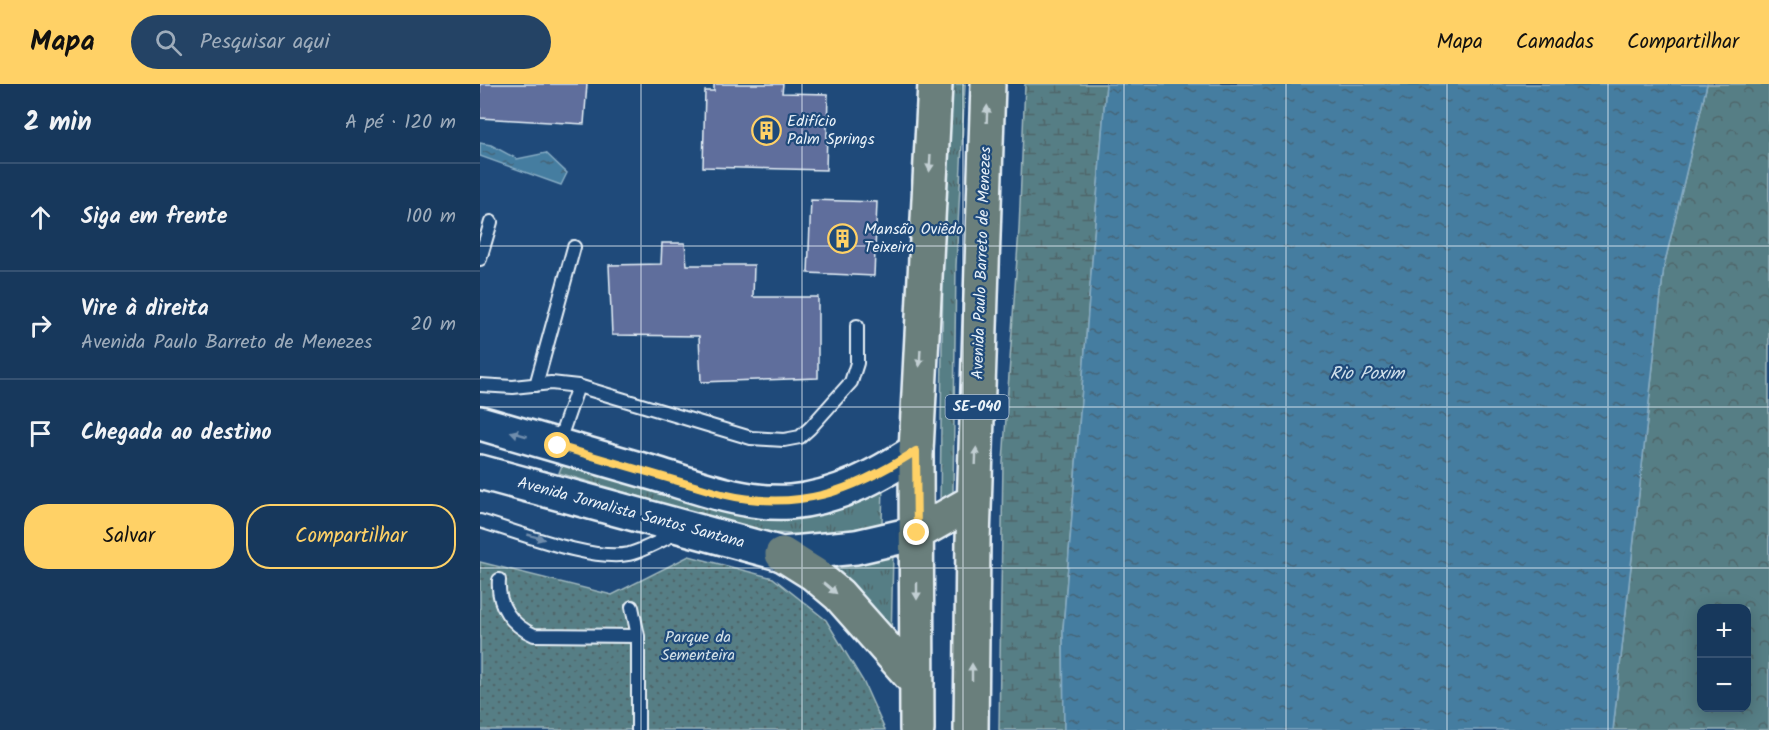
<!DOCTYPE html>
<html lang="pt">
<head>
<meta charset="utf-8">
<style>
	:root { --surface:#17385c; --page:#244365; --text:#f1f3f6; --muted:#9eacbb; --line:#365272; --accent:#ffd166 }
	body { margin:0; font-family:Kalam,sans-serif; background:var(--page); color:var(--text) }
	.controls { position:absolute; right:18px; bottom:18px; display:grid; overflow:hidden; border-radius:12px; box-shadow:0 3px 15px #0003 }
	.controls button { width:54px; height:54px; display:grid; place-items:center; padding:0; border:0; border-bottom:2px solid var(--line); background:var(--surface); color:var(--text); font:30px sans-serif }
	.stop { position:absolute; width:18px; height:18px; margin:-14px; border:4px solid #ffd166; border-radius:50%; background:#fff }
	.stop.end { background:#ffd166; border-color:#fff; box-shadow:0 2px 6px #0008 }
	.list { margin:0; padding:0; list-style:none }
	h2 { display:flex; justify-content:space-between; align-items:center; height:78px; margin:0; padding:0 24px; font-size:26px }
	h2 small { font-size:20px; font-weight:400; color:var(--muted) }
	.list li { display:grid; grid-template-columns:39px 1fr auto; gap:18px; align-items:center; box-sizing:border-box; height:108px; padding:0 24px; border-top:2px solid var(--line) }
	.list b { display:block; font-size:22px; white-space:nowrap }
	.list p { margin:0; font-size:20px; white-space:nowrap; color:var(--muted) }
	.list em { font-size:20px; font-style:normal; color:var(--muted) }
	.actions { display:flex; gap:12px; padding:18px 24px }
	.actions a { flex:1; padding:14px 0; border:2px solid var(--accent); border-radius:24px; text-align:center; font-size:21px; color:var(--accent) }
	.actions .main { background:var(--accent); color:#111 }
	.icon { flex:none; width:33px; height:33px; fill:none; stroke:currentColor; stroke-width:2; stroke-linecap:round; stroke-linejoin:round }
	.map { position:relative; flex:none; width:1289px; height:646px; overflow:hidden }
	header { display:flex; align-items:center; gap:36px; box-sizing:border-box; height:84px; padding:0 30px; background:var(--accent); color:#111 }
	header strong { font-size:28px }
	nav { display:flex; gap:33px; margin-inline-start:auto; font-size:21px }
	.search { width:420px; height:54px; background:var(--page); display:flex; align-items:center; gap:15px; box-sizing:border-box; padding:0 21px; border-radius:33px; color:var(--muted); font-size:22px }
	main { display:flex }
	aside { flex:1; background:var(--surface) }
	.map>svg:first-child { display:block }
	.grass { fill:url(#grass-tufts); stroke:#a0b8be; stroke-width:1.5 }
	.forest { fill:url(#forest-crowns); stroke:#a0b8be; stroke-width:1.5; fill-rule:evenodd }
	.wetland { fill:url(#wetland-marsh); stroke:#a0b8be; stroke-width:1.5 }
	.park { fill:url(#park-dots); stroke:#a0b8be; stroke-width:1.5 }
	.water { fill:url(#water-ripples); stroke:#86abc3; stroke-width:1.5 }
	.building { fill:#5f6e9c; stroke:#e8f1f8; stroke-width:1.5 }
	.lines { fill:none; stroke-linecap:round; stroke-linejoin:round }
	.lane-casing { stroke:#e8f1f8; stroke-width:16 }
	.secondary-casing { stroke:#e8f1f8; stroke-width:38 }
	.primary-casing { stroke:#e8f1f8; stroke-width:38 }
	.lane { stroke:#1f4a7a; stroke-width:12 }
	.secondary { stroke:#1f4a7a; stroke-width:33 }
	.primary { stroke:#6b7f7c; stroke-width:33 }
	.oneway { fill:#c2cfd3 }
	.oneway2 { fill:#6f8dac }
	.route { stroke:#ffd166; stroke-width:8 }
	.grid { fill:none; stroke:#e8f1f8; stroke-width:1.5; stroke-opacity:0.55 }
	.labels { text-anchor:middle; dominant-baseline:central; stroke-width:4.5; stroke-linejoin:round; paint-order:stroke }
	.shield { fill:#1f4a7a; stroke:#acbfd2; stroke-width:1.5 }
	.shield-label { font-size:15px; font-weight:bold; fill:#e8f1f8 }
	.poi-label { font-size:16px; fill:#e8f1f8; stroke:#1f4a7a; text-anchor:start }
	.street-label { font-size:16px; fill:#e8f1f8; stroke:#1f4a7a }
	.park-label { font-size:16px; fill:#d2e0e7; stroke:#1f4a7a }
	.water-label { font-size:18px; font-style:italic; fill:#d0e0eb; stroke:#1f4a7a }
</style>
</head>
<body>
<header>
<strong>Mapa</strong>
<div class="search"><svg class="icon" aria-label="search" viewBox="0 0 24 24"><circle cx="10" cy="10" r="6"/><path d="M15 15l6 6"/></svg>Pesquisar aqui</div>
<nav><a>Mapa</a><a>Camadas</a><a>Compartilhar</a></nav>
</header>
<main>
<aside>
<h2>2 min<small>A pé · 120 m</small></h2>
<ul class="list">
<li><svg class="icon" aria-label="ahead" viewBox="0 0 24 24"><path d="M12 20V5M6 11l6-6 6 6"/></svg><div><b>Siga em frente</b></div><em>100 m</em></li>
<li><svg class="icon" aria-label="right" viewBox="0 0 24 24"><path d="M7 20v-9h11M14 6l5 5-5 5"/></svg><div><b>Vire à direita</b><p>Avenida Paulo Barreto de Menezes</p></div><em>20 m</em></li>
<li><svg class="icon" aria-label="arrive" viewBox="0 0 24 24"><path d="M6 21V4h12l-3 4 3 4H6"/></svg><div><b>Chegada ao destino</b></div></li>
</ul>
<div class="actions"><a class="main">Salvar</a><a>Compartilhar</a></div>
</aside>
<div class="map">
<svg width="1289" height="646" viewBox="0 0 1289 646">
	<defs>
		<pattern id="grass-tufts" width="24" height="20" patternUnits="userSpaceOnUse" patternTransform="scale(1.5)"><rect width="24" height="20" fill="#577e85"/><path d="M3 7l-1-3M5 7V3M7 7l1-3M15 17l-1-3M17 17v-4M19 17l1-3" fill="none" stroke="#4f666a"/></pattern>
		<pattern id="forest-crowns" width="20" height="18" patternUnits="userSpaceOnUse" patternTransform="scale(1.5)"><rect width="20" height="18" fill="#577e85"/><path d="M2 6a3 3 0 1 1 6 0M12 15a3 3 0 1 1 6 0" fill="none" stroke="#4f666a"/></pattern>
		<pattern id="wetland-marsh" width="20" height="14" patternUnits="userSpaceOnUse" patternTransform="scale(1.5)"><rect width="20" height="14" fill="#577e85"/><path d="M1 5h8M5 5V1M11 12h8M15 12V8" fill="none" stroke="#4f666a"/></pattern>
		<pattern id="park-dots" width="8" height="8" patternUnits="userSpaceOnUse" patternTransform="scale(1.5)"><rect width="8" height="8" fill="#577e85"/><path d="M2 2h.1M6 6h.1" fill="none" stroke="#4f666a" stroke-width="1.8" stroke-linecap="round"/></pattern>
		<pattern id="water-ripples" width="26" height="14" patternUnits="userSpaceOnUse" patternTransform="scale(1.5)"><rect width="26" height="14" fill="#457da0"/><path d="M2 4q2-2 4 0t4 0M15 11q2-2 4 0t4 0" fill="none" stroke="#456579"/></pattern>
	</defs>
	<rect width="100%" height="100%" fill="#1f4a7a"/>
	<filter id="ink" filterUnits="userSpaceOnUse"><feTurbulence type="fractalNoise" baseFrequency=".0167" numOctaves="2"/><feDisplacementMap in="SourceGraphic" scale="12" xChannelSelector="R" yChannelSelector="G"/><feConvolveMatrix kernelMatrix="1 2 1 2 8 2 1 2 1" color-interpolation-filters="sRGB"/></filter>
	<g filter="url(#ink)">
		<path class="grass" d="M472 0H485L476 182 473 408 460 422 463 183Z
			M85 374 236 419 403 401 402 439 340 452 296 449 246 438 79 389Z
			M413 470 411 558 335 478Z"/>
		<path class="forest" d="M1227 0H1289V646H1133L1184 182ZM1222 524H1266V624H1222Z"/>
		<path class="wetland" d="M545 0H626L583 545 584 646H519L523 378 539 145Z"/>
		<path class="park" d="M209 472 293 494 346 536 383 597 405 646H0V478L132 511Z"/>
		<path class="water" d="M626 0H1227L1184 182 1133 646H584L583 545Z
			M0 59 11 61 37 75 66 69 87 89 81 101 0 72Z"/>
		<path class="building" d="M0 0H107L104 40 0 34Z
			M234 0H303L302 9 348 10 346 86 223 83 225 7H234Z
			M331 116 397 118 394 192 328 189Z
			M182 159H205L207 181H274L273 213H338V294L221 298 219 252 132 251 129 181 181 180Z"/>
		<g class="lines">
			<defs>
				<path id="lane" d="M0 175 11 138
					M0 301 33 303 71 299 98 302
					M56 301 94 163
					M78 360 98 302 271 354 304 356 320 353 330 344 371 298 377 279V242
					M0 437C38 448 113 478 149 470 165 466 182 456 196 449
					M19 496C17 521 31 541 54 551L158 552
					M152 523 158 552V646"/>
				<path id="secondary" d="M0 339C59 356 117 373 176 390 219 403 264 421 310 418 357 414 397 392 436 367
					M0 388 302 470 376 463 437 449"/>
				<path id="primary" d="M437 449 494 417
					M302 470 334 490 359 511 437 599
					M437 646 436 367 455 0
					M491 646 493 456 508 0"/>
			</defs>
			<use href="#lane" class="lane-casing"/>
			<use href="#secondary" class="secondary-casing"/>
			<use href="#primary" class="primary-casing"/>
			<use href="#lane" class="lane"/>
			<use href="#secondary" class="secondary"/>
			<use href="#primary" class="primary"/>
		</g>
		<defs><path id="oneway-solid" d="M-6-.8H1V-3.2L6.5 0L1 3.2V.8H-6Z" transform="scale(1.5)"/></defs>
		<g class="oneway">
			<use href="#oneway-solid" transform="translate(507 30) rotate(-88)"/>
			<use href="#oneway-solid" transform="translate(450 79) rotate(93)"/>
			<use href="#oneway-solid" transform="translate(440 274) rotate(93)"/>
			<use href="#oneway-solid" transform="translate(496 372) rotate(-88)"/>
			<use href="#oneway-solid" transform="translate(350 504) rotate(40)"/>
			<use href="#oneway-solid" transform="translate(437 507) rotate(90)"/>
			<use href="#oneway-solid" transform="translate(492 588) rotate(-90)"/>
		</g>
		<g class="oneway2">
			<use href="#oneway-solid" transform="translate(39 350) rotate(-164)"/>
			<use href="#oneway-solid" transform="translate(56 453) rotate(16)"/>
		</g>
	</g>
	<g class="lines" filter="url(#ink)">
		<path class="route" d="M78 362 242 410C318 428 371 408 436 367L437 449"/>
	</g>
	<path class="grid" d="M161 0V646M322 0V646M483 0V646M644 0V646M806 0V646M967 0V646M1128 0V646M0 162H1289M0 323H1289M0 484H1289"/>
	<defs>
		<symbol id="building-ring" viewBox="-11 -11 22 22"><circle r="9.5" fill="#1f4a7a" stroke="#ffd166" stroke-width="1.5"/><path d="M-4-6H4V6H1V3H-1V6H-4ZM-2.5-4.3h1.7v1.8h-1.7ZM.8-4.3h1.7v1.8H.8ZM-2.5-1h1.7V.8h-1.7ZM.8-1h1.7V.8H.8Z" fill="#ffd166"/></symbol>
	</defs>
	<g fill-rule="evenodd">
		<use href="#building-ring" x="270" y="30" width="33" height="33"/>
		<use href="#building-ring" x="346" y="138" width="33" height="33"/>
	</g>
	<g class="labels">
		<rect class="shield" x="465.5" y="311" width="63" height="24" rx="4.5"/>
		<g class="shield-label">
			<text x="497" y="323">SE-040</text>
		</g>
		<g class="poi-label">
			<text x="307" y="37">Edifício<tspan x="307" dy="18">Palm Springs</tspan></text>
			<text x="384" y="145">Mansão Oviêdo<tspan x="384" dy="18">Teixeira</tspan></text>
		</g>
		<g class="street-label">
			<text transform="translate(502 179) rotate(-88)">Avenida Paulo Barreto de Menezes</text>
			<text transform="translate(151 429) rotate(15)">Avenida Jornalista Santos Santana</text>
		</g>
		<g class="park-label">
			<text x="218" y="553">Parque da<tspan x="218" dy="18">Sementeira</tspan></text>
		</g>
		<g class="water-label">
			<text x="887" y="290">Rio Poxim</text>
		</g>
	</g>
</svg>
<div class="controls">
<button>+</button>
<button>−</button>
</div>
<div class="stop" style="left:78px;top:362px"></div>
<div class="stop end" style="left:437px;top:449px"></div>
</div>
</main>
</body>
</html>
